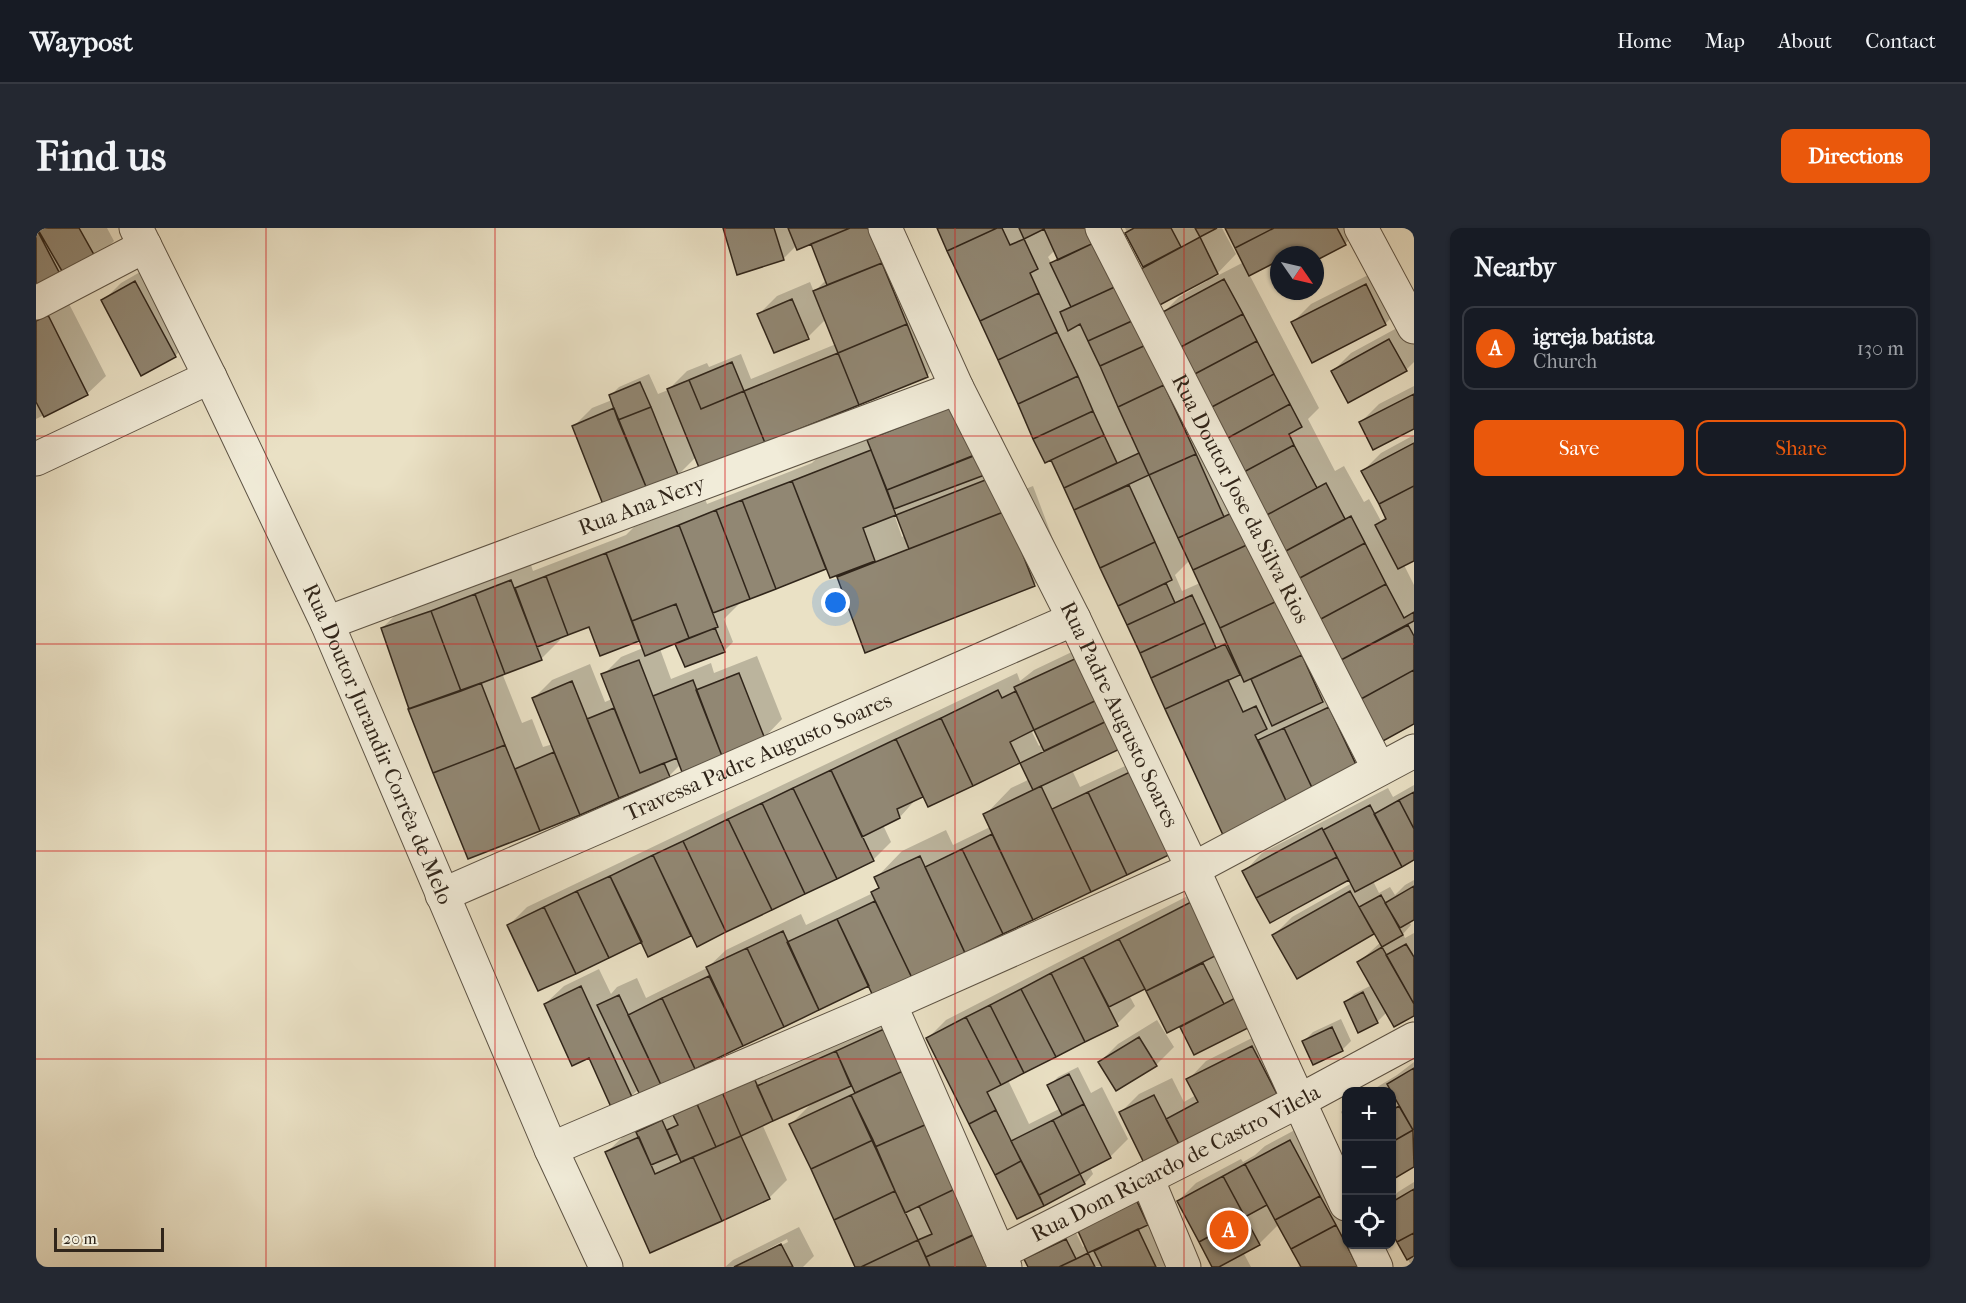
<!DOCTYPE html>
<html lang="en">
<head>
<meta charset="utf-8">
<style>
	:root { --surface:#171b24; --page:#242831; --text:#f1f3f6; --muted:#9ea1a6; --line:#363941; --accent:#ea580c }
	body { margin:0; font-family:"IM FELL French Canon",serif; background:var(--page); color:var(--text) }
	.controls { position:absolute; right:18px; bottom:18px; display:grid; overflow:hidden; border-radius:12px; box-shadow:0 2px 4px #0004 }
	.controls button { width:54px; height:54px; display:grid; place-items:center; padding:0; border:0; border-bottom:2px solid var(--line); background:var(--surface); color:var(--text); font:30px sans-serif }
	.compass { position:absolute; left:1234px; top:18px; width:54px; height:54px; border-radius:50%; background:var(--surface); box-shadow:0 2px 4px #0004; rotate:124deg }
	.scale { position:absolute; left:18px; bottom:15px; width:110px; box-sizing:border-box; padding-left:6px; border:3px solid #30251a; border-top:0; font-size:16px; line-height:21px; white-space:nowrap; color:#30251a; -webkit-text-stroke:4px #f1ecd9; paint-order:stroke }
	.you { position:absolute; left:800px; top:375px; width:21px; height:21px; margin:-15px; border:4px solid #fff; border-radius:50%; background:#1a73e8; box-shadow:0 0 0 9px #1a73e833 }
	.badge { display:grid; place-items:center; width:39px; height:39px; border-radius:50%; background:var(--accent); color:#fff; font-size:20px; font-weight:700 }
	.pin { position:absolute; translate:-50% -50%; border:3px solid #fff; box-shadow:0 2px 6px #0006 }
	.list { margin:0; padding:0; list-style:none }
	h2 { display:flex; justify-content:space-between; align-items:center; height:78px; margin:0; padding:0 24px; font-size:26px }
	h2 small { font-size:20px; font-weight:400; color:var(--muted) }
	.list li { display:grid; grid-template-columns:39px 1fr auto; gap:18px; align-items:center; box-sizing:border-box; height:84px; margin:0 12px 12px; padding:0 12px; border:2px solid var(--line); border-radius:12px }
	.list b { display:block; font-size:22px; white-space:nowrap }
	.list p { margin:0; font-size:20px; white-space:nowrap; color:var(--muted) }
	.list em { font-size:20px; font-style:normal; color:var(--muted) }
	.actions { display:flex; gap:12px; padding:18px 24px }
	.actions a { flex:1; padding:14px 0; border:2px solid var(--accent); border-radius:12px; text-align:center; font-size:21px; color:var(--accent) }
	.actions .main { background:var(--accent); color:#fff }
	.icon { flex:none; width:33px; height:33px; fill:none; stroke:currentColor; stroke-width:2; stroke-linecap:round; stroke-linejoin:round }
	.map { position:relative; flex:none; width:1378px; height:1039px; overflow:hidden; border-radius:12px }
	header { display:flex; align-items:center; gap:36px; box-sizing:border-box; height:84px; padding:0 30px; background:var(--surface); border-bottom:2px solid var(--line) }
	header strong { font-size:28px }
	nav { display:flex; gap:33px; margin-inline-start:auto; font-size:21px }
	.intro { display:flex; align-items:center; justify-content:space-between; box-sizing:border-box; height:144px; padding:0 36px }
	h1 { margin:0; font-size:42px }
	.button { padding:15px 27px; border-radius:12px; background:var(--accent); color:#fff; font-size:21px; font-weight:700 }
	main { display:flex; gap:36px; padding:0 36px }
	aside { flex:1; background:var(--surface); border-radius:12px; box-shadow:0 2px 4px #0004 }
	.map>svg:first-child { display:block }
	.shadow { fill:#0003; fill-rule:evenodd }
	.building { fill:#918773; stroke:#30251a; stroke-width:1.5 }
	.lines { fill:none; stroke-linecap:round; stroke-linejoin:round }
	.minor-casing { stroke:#5e5445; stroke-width:35 }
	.minor { stroke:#f1ecd9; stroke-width:33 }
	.grid { fill:none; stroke:#d62828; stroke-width:1.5; stroke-opacity:0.55 }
	.labels { text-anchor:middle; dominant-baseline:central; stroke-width:6; stroke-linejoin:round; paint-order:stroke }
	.street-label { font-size:22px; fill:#30251a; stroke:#f1ecd9 }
</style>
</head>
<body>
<header>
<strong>Waypost</strong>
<nav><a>Home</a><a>Map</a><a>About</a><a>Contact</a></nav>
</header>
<div class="intro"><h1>Find us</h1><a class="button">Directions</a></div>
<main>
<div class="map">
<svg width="1378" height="1039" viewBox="0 0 1378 1039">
	<rect width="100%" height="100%" fill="#eae1c5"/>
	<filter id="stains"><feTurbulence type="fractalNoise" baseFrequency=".00333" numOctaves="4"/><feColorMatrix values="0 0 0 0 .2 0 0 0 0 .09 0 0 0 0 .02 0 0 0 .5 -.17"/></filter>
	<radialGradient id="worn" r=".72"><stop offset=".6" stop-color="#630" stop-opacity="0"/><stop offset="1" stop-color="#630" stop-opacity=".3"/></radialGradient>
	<path class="shadow" d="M0 0H71L78 13 60 31 27 41 23 45Z
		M688 0H857L909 129 891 148 660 229 642 247 537 199 556 180 576 172 575 167 583 159 613 146 622 166 632 162 651 143 671 135 673 139 705 126 715 151 800 116 790 91 772 109 723 86 741 68 774 54 778 64 791 51 776 14 761 17 747 31Z
		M903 0H1082L1102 44 1108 38 1089 0H1186L1200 26 1177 50 1208 34 1191 0H1325L1309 16 1279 27H1243V40L1239 33 1213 46 1283 180 1272 191 1299 243 1308 238 1328 274 1333 271 1345 293 1350 288 1327 243 1345 225 1378 207V331L1368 337 1378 357V495L1348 511 1237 300 1305 455 1287 473 1312 462 1323 542 1188 605 1016 230ZM1019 22 1022 29 1016 36 1012 29ZM1170 51 1171 53 1143 69 1125 87 1121 77ZM1154 332 1164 355 1146 363 1139 347Z
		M118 36 157 110 139 128 67 73 85 55Z
		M1348 39 1367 78 1349 96 1257 94 1275 76Z
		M30 70 70 148 51 166 0 191V85Z
		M1372 94 1378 106V134L1370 142 1296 144 1315 125Z
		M1378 158V200L1337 220 1325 194 1343 176Z
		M851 194 958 210 965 207 987 262 997 258 1024 330 998 357 802 350 809 343 791 338 707 372 688 391 697 414 688 423 650 437 640 414 624 421 635 451 675 435 678 445 721 428 746 491 728 510 645 536 633 548 503 601 346 400 365 382 494 334 497 343 590 307 598 299 669 271 671 276 776 235 784 227ZM861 285 870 307 866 309 858 286ZM554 398 565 426 604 411 607 420 585 429 567 447 576 471 569 474 554 436 516 452 498 470 517 516 507 519 496 491 486 495 466 445 506 430 524 412 523 410Z
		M1061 412 1103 500 1036 542 1044 559 1115 526 1134 625 875 749 834 756 605 865 603 861 595 868 554 828 509 776 528 758 563 741 575 766 581 759 601 750 610 770 671 740 690 722 765 686 770 697 837 665 843 658 840 650 866 623 910 602 917 617 954 599 949 587 975 560 994 551 985 533 892 577 887 567 881 570 864 589 847 597 855 614 837 632 656 706 613 727 606 712 473 697 491 679 981 445 984 453 998 442ZM999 500 1006 516 1003 518 995 502Z
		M1378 557V631L1337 653 1343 665 1354 659 1359 667 1369 657 1378 652V690L1373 693 1375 697 1367 706 1369 710 1378 705V786L1358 797 1351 784 1341 794 1309 775 1318 766 1336 757 1323 734 1345 714 1339 703 1261 749 1238 707 1256 689 1316 655 1314 650 1208 644 1226 625 1352 560 1357 569Z
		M1175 656 1222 751 1159 825 1144 797 1131 803 1109 759 1093 767 1099 778 1081 796 972 852 993 896 1025 880 1013 858 1022 849 1042 839 1055 865 1066 859 1092 911 1074 929 1054 939 1057 946 1049 955 982 989 892 810 910 792Z
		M866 784 976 1039H821L755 896 778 873 726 896 751 952 733 970 615 1023 571 924 598 898 635 885 637 889 657 869Z
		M1305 791 1315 813 1306 822 1268 813 1277 804Z
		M1121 792 1138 819 1120 837 1064 834 1082 816Z
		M1234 801 1259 849 1241 867 1109 933 1085 884 1103 866 1136 850 1148 874 1160 867 1152 852 1170 833Z
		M1378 834V938L1356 951V864H1333L1361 847Z
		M1310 878V894L1305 884Z
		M1272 895 1310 966V1016H1338L1336 1039H1261L1265 1037 1243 996 1223 1016 1207 1024 1215 1039H1178L1142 973 1160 955 1205 931 1207 934 1219 927 1229 918Z
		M1115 947 1132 1039H994L990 1031 999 1022 1039 1003 1047 1019 1050 1017Z
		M1378 954V1039H1376L1356 1002V970L1362 964Z
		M763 999 778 1028 767 1039H701L752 1014 751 1011 698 1039H689L697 1032Z"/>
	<path class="building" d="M0 0 24 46 0 58Z
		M1 0H43L61 32 30 50Z
		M687 0H738L748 32 701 47Z
		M752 0H814L761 22Z
		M814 0H832L846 35 791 57 775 16Z
		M901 0H961L911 23Z
		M961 0H966L974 17 988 11 1002 41 994 45 1003 65 944 93 911 23Z
		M983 0H1056L1062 13 1022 32 1008 1 988 11Z
		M1098 0H1135L1145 19 1107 39 1089 5Z
		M1159 0H1181L1164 9Z
		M1189 0H1238L1199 20Z
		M1238 0H1301L1310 17 1279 33V27H1243V44L1238 35 1213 48 1199 20Z
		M1164 9 1182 46 1120 79 1101 43Z
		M1062 13 1083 57 1035 79 1014 35Z
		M846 35 871 96 802 125 777 63Z
		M1188 51 1207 86 1141 121 1123 86Z
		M99 53 140 129 105 148 65 72Z
		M1330 56 1350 97 1276 135 1255 94Z
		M1083 57 1098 92 1052 113 1044 96 1032 103 1024 84Z
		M1003 65 1021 104 962 132 944 93Z
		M756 71 773 111 738 125 721 86Z
		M1207 86 1221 113 1155 148 1141 121Z
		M12 87 52 167 8 189 0 174V93Z
		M1098 92 1110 117 1064 138 1052 113Z
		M871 96 892 149 823 177 802 125Z
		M1021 104 1042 148 982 176 962 132Z
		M1353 111 1371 143 1312 175 1295 143Z
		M1221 113 1238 146 1172 181 1155 148Z
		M1110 117 1128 157 1082 179 1064 138Z
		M802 125 823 177 729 215 708 163Z
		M696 134 708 163 665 181 653 152Z
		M1238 146 1254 176 1188 212 1172 181Z
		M1042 148 1057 183 997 211 982 176Z
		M653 152 665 181 708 163 729 215 664 242 631 161Z
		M604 154 615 179 582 192 573 167Z
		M1128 157 1160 226 1113 247 1082 179Z
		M1378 166V201L1337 222 1323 194Z
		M921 176 940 227 851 262 831 212Z
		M1254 176 1266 199 1253 206 1258 217 1206 245 1188 212Z
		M615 179 643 249 611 261 582 192Z
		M578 180 611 261 568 279 536 198Z
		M1057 183 1068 207 1009 235 997 211Z
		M1068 207 1081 235 1028 260 1015 232Z
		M1378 215V258L1343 276 1325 243Z
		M1258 217 1281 260 1229 288 1206 245Z
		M835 222 860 287 827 300 839 333 794 350 756 253Z
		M946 224 954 245 858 281 851 262Z
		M1103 225 1113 247 1038 282 1028 260Z
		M1160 226 1188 289 1142 310 1113 247Z
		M957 249 970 283 873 321 860 287Z
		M756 253 790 341 740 361 706 272Z
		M1290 255 1309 291 1248 324 1229 288Z
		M1093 257 1119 314 1064 340 1038 282Z
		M1378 258V333L1362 341 1339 297 1350 291 1343 276Z
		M706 272 740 361 714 371 680 282Z
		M680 282 714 371 677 385 643 297Z
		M970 283 999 358 829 425 801 349Z
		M1200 283 1215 315 1157 342 1142 310Z
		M1315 288 1329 315 1262 351 1248 324Z
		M643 297 682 399 653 410 640 376 596 393 570 325Z
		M1119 314 1136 352 1082 378 1064 340Z
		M1215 315 1241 373 1184 400 1157 342Z
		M1329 315 1350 356 1283 392 1262 351Z
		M570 325 603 413 564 428 553 399 532 407 510 348Z
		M510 348 532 407 501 419 479 360Z
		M475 352 506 432 469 446 439 366Z
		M1130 355 1139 375 1091 397 1082 378Z
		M1350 356 1368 390 1378 384V393L1305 432 1283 392Z
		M439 366 469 446 425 463 395 383Z
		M1156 367 1169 395 1104 425 1091 397Z
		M1241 373 1266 427 1208 454 1184 400Z
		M640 376 653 410 609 428 596 393Z
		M395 383 425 463 373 481 345 400Z
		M1169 395 1180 420 1115 450 1104 425Z
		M1372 397 1378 408V442L1325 471 1305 432Z
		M679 400 689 424 649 439 639 416Z
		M1189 416 1204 447 1129 481 1115 450Z
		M1266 427 1287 474 1236 498 1215 451Z
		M1043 429 1063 471 998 502 978 459Z
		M603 432 641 530 604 545 565 446Z
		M1378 442V496L1347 513 1325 471Z
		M703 445 729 511 686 528 660 462Z
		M657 452 686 528 646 544 617 468Z
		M1192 452 1207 484 1220 478 1231 501 1219 507 1252 577 1187 607 1129 481Z
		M536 453 583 570 544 587 496 470Z
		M445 455 469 517 397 545 372 481Z
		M962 462 966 470 980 463 998 502 974 514 984 535 937 558 905 490Z
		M1063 471 1073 492 1008 523 998 502Z
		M1293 479 1323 543 1278 564 1248 500Z
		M578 480 604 545 628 535 634 549 583 570 551 491Z
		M905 490 937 558 892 579 860 511Z
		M1073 492 1086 520 997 562 984 535Z
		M1248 500 1278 564 1252 577 1222 512Z
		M860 511 887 569 861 581 864 590 826 609 795 542Z
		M469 517 504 603 432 631 397 545Z
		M518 524 544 587 504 603 479 541Z
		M795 542 838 633 801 651 757 560Z
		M1096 543 1135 626 1091 647 1052 564Z
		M1005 558 1055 664 997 692 947 586Z
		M757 560 801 651 769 666 726 575Z
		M1052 564 1091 647 1055 664 1016 581Z
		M1378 564V601L1363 572Z
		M1363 572 1378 601V632L1366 639 1338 586Z
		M726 575 769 666 736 682 692 591Z
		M1334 577 1366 639 1319 664 1287 602Z
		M692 591 736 682 690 704 647 613Z
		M1286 600 1301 629 1220 670 1206 643Z
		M956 606 997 692 967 706 926 621Z
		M647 613 690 704 661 719 617 627Z
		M926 621 967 706 929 725 889 639Z
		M617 627 655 708 612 729 574 648Z
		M884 628 929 725 876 750 835 664 843 660 838 649Z
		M1301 629 1313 652 1234 695 1220 670Z
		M574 648 606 714 573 730 541 663Z
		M1378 658V692L1364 700 1349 675Z
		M541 663 573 730 540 746 508 679Z
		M1314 663 1338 706 1261 751 1236 707Z
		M1345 667 1367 707 1346 719 1323 679Z
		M839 673 876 750 837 768 801 691Z
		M1157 673 1183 726 1110 763 1083 711Z
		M508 679 540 746 502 763 471 697Z
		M801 691 833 758 783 782 751 714Z
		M747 703 783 782 748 799 711 720Z
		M1083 711 1109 761 1073 779 1047 729Z
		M1370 716 1378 729V776L1350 727Z
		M1346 719 1378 776V788L1358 799 1321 734Z
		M711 720 748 799 707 818 670 739Z
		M1047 729 1082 798 1049 814 1015 745Z
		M1167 735 1188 776 1131 805 1110 763Z
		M1015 745 1049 814 1020 829 985 761Z
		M673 748 707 818 659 841 626 770Z
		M545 758 596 869 575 879 553 830 536 838 508 776Z
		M985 761 1020 829 988 845 954 777Z
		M1327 764 1342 795 1322 805 1308 774Z
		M583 767 625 857 604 867 561 777Z
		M1203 768 1218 797 1158 827 1144 799Z
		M626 770 659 841 625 857 592 787Z
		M954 777 988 845 965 857 930 789Z
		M930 789 965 857 951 864 960 882 933 896 890 810Z
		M1296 799 1307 823 1277 837 1266 813Z
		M848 801 867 843 819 865 800 823Z
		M1103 809 1121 838 1080 863 1062 834Z
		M1216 818 1242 868 1144 918 1130 891 1162 874 1150 851Z
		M800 823 815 858 737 893 721 858Z
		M1378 840V901L1377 902 1351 856Z
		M867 843 891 896 839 919 815 867Z
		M1033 846 1048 876 1026 887 1011 857Z
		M718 850 737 893 705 908 686 864Z
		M686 864 705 908 680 919 661 876Z
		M815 867 837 912 775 941 753 896Z
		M1118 867 1144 918 1108 935 1083 884Z
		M661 876 680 919 645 934 631 902 642 897 637 887Z
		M1048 876 1075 930 1044 946 1017 892Z
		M1363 878 1377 902 1356 914V882Z
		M960 882 985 933 959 947 933 896Z
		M626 892 641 926 615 937 600 904Z
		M1017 892 1044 946 1003 967 975 913Z
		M891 896 921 960 869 985 839 919Z
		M1377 902 1378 939 1356 952V914Z
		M705 908 734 971 686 993 657 929Z
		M603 909 619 946 657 929 686 993 614 1025 569 924Z
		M837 912 859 963 798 992 775 941Z
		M1254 912 1284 968 1239 992 1209 936Z
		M985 933 1008 978 981 991 959 947Z
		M1209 936 1231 977 1209 989 1187 948Z
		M1044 946 1049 956 1008 978 1003 967Z
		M1187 948 1209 989 1163 1014 1141 973Z
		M921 960 941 1005 890 1029 882 1012 896 1006 883 978Z
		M1378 961V1005L1361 1014 1356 1005V974Z
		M859 963 882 1012 825 1039H819L798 992Z
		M1097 965 1112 997 1052 1025 1037 992Z
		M1284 968 1300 997 1255 1021 1239 992Z
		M1209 989 1224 1017 1183 1039H1176L1163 1014Z
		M1300 997 1322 1039H1265L1255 1021Z
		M1102 1001 1120 1039H1066L1058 1023Z
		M942 1005 957 1039H894L890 1029Z
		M1378 1005V1028L1371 1032 1361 1014Z
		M1030 1011 1040 1031 1023 1039H992L988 1031Z
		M882 1012 894 1039H825Z
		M745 1016 757 1039H698Z
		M1052 1025 1059 1039H1023L1040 1031Z"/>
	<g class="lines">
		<defs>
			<g id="minor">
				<path id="s1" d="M100 0 174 149 291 395 515 921 570 1039"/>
				<path id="s2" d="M849 0 921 160 1038 391 1157 641 1310 976"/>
				<path id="s3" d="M1066 0 1343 541"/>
				<path d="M1325 0 1378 99"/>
				<path d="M0 75 109 18"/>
				<path d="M0 231 174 149"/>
				<path id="s4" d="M291 395 921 160"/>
				<path id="s5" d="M406 667 1038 391"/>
				<path d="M854 776 969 1039"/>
				<path d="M515 921 854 776 1157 641 1378 523"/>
				<path d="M1111 950 1148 1039"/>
				<path d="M1329 1016 1340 1039"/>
				<path id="s6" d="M963 1025 1263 873 1378 811"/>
			</g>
		</defs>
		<use href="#minor" class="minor-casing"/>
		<use href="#minor" class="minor"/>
	</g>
	<path class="grid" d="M230 0V1039M459 0V1039M689 0V1039M919 0V1039M1148 0V1039M0 208H1378M0 416H1378M0 623H1378M0 831H1378"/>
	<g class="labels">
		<g class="street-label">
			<text stroke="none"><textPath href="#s3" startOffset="304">Rua Doutor Jose da Silva Rios</textPath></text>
			<text stroke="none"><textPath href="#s4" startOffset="336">Rua Ana Nery</textPath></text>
			<text stroke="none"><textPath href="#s2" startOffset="540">Rua Padre Augusto Soares</textPath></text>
			<text stroke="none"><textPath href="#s1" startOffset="570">Rua Doutor Jurandir Corrêa de Melo</textPath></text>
			<text stroke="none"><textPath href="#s5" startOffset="345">Travessa Padre Augusto Soares</textPath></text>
			<text stroke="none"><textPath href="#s6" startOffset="198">Rua Dom Ricardo de Castro Vilela</textPath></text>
		</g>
	</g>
	<rect width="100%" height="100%" filter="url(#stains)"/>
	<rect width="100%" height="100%" fill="url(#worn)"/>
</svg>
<div class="controls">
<button>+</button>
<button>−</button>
<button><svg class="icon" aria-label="locate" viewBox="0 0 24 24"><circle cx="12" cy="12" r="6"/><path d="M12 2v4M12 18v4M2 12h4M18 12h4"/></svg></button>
</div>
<svg class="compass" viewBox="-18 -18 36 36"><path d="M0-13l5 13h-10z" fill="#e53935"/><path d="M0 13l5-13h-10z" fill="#9ea1a6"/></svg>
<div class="scale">20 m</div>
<div class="you"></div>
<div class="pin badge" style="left:1193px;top:1002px">A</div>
</div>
<aside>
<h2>Nearby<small></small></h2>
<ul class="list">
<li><span class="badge">A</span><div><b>igreja batista</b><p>Church</p></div><em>130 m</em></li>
</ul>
<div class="actions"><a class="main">Save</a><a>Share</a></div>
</aside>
</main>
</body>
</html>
